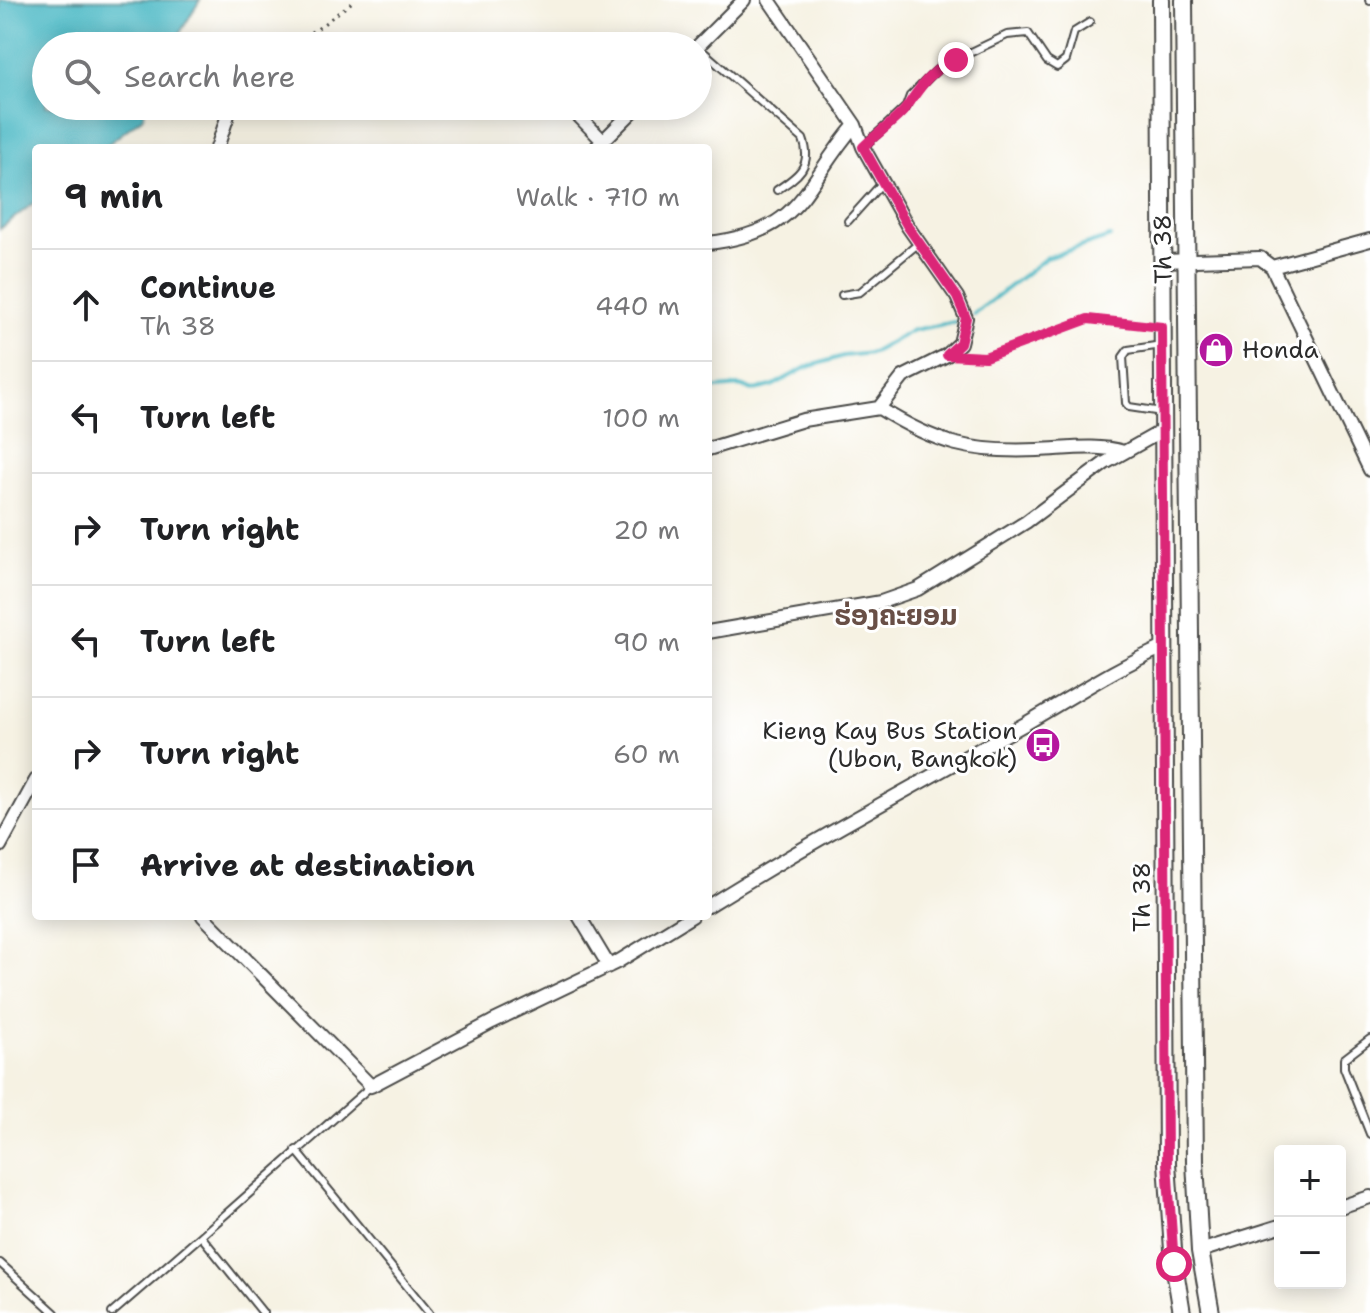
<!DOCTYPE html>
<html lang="en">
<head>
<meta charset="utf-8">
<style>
	:root { --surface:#fff; --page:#f2f2f2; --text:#202124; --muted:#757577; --line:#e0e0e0 }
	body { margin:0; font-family:"Shantell Sans","Noto Sans Lao",sans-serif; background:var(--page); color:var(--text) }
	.controls { position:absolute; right:24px; bottom:24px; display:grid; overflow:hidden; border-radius:8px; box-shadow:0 4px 20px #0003 }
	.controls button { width:72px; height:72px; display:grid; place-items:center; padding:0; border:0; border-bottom:2px solid var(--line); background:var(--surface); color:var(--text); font:40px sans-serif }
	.stop { position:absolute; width:24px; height:24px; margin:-18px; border:6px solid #db2777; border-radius:50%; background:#fff }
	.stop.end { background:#db2777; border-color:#fff; box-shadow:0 2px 8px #0008 }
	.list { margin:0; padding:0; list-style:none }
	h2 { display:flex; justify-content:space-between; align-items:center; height:104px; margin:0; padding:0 32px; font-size:34px }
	h2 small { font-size:26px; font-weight:400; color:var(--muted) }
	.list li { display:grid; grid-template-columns:52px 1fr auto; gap:24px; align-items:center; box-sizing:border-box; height:112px; padding:0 32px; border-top:2px solid var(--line) }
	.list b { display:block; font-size:30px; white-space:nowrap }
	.list p { margin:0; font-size:26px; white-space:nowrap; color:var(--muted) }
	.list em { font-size:26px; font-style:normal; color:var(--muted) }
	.icon { flex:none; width:44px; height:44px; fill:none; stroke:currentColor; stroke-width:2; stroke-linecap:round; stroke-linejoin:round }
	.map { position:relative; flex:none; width:1370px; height:1313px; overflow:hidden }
	.search { position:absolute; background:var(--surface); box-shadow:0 4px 20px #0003; left:32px; top:32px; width:680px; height:88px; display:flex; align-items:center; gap:20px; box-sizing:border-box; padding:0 28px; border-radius:44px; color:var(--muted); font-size:30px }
	.panel { position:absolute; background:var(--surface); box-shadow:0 4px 20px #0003; left:32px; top:144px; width:680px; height:776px; border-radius:8px }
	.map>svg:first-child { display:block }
	.water { fill:#4ab8c4; stroke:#3a7278; stroke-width:2 }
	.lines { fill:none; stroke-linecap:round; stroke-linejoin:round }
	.stream { stroke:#4ab8c4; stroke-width:4 }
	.service-casing { stroke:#494947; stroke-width:10 }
	.minor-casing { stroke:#494947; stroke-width:16 }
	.tertiary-casing { stroke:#494947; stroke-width:20 }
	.path { stroke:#494947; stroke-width:3; stroke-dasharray:2 6; stroke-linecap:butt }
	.service { stroke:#fff; stroke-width:6 }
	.minor { stroke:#fff; stroke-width:12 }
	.tertiary { stroke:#fff; stroke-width:16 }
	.route { stroke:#db2777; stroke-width:10 }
	.labels { text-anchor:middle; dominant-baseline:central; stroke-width:6; stroke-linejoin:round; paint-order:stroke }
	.street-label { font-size:24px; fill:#2b2b2b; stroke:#fff }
	.poi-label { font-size:24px; fill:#2b2b2b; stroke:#fff; text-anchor:start }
	.quarter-label { font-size:28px; font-weight:bold; fill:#684f46; stroke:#fff }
</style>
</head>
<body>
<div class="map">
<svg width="1370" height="1313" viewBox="0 0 1370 1313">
	<rect width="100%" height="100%" fill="#fff"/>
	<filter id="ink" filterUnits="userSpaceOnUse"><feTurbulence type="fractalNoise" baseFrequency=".0125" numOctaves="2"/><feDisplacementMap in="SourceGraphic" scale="16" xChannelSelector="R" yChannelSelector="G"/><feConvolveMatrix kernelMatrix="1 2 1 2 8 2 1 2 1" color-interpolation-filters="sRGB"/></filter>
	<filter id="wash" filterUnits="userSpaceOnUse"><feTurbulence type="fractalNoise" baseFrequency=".006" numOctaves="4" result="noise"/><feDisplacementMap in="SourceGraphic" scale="32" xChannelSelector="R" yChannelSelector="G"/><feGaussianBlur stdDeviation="1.8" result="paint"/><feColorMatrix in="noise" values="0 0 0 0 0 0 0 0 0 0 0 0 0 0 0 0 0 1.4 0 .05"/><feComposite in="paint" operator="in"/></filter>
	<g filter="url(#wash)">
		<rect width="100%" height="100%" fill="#f6f2e3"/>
		<path class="water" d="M0 0H200L172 46H46V106H145L143 117 103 148H36V201L0 229Z"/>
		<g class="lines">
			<path class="stream" d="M974 314 1046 258 1110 237
				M708 389 739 386 754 390 772 386 805 368 843 356 872 353 913 330 955 322"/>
		</g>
	</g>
	<g filter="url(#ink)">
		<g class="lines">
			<defs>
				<path id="service" d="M1369 0 1370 1
					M698 47 803 139C813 166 798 176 777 190
					M863 147 906 107 910 96 940 67 1007 35 1028 33 1047 61 1057 67 1066 60 1074 32 1090 22
					M848 221 883 182
					M842 295 860 292 919 243
					M1162 412 1129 407 1126 403 1123 357 1128 350 1162 345
					M1370 1039 1344 1059V1068L1370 1134
					M296 1150 429 1313
					M0 1263 55 1313
					M112 1313 201 1236
					M263 1313 201 1236 371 1086"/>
				<path id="minor" d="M769 0 855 125 863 147 908 227 957 297 966 318 960 343 947 355 903 377 879 408C937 444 970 453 1038 450 1068 449 1095 444 1124 452
					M502 45 504 46
					M698 46 744 0
					M569 106 603 141
					M217 148 231 106
					M596 148 638 106
					M708 243C805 232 802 186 855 125
					M1162 261 1260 258 1272 267 1370 470
					M1272 267 1370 240
					M708 449 803 420 879 408
					M708 632 881 602 918 589 1026 522 1105 463 1162 431
					M0 846 36 780
					M708 906C812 841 919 783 1025 724 1072 697 1115 668 1164 647
					M203 916 371 1086 492 1022 619 961 692 916
					M579 916 609 966
					M1340 1207 1370 1197
					M1200 1251 1280 1226"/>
				<path id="tertiary" d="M1161 0 1167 1163 1174 1264 1182 1313
					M1184 0 1195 1162 1200 1251 1211 1313"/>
			</defs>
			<use href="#service" class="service-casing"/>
			<use href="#minor" class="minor-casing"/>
			<use href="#tertiary" class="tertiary-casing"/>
			<path class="path" d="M282 46 317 29 355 0
				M965 356 985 357 1088 319 1150 326"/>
			<use href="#service" class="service"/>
			<use href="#minor" class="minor"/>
			<use href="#tertiary" class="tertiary"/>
		</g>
	</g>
	<g class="lines" filter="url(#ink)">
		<path class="route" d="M956 60C930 69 920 88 906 108 895 122 876 134 863 147L908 227 957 297 966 318 960 343 947 355 985 357 1088 319 1162 327 1167 1163 1174 1264"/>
	</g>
	<defs>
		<symbol id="shop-disc" viewBox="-11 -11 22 22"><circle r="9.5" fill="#b5179e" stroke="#fff"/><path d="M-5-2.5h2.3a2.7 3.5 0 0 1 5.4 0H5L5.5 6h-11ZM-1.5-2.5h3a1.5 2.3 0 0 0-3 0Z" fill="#fff"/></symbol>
		<symbol id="bus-disc" viewBox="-11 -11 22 22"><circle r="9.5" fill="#b5179e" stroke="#fff"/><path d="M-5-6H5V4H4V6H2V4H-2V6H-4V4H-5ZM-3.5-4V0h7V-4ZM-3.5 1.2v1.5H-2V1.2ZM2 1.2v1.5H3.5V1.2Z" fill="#fff"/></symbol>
	</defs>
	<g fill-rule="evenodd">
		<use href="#shop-disc" x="1196" y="330" width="40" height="40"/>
		<use href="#bus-disc" x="1023" y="725" width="40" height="40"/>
	</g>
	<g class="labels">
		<g class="street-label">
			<text transform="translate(1163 249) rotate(-91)">Th 38</text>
			<text transform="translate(1142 897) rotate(-90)">Th 38</text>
		</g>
		<g class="poi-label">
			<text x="1242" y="350">Honda</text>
			<text x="1017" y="731" text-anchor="end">Kieng Kay Bus Station<tspan x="1017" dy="28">(Ubon, Bangkok)</tspan></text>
		</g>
		<g class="quarter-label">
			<text x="896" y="615">ຮ່ອງຄະຍອມ</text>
		</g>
	</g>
</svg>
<div class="controls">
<button>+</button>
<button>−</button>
</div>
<div class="stop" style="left:1174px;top:1264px"></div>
<div class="stop end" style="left:956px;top:60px"></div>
<div class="search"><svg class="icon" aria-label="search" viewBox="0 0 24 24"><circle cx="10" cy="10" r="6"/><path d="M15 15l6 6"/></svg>Search here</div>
<section class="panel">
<h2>9 min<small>Walk · 710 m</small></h2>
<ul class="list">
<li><svg class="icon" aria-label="ahead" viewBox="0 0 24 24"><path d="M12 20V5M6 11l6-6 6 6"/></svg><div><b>Continue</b><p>Th 38</p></div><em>440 m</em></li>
<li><svg class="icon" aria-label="left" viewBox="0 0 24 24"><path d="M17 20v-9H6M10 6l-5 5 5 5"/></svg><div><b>Turn left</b></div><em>100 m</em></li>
<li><svg class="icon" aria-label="right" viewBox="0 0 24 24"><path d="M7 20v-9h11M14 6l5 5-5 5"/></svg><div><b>Turn right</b></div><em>20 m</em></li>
<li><svg class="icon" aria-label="left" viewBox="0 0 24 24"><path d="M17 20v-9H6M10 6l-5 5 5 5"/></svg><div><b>Turn left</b></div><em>90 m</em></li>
<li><svg class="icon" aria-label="right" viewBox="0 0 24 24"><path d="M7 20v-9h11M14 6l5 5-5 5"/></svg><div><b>Turn right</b></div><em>60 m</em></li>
<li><svg class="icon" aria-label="arrive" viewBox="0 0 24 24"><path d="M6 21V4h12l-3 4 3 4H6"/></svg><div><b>Arrive at destination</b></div></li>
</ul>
</section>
</div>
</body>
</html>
